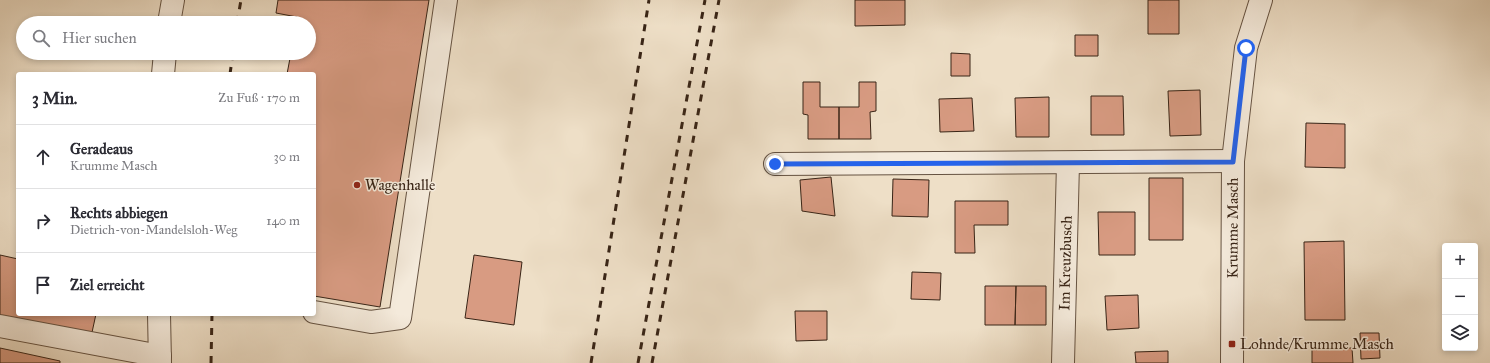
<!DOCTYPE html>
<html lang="de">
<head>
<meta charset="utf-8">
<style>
	:root { --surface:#fff; --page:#f2f2f3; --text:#2b2b33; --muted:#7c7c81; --line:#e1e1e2 }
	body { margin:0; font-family:"IM FELL Great Primer",serif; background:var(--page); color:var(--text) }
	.controls { position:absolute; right:12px; bottom:12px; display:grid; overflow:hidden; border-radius:4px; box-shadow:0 2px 6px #0003 }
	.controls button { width:36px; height:36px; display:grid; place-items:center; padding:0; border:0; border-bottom:1px solid var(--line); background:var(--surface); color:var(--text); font:20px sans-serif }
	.stop { position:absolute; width:12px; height:12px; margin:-9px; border:3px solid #2563eb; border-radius:50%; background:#fff }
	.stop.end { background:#2563eb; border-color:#fff; box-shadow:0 1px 4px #0008 }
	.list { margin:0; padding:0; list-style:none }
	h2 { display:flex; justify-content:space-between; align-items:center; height:52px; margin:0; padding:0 16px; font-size:17px }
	h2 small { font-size:13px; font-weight:400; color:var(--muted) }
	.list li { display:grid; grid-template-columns:26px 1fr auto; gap:12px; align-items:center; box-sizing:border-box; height:64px; padding:0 16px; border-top:1px solid var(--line) }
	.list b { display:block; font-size:15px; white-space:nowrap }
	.list p { margin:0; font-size:13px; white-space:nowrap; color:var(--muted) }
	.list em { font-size:13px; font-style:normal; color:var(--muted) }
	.icon { flex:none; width:22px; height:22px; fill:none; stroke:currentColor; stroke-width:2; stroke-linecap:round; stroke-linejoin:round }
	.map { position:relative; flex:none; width:1490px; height:363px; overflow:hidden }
	.search { position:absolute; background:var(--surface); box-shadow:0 2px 6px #0003; left:16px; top:16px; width:300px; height:44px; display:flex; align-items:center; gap:10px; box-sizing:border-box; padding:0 14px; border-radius:22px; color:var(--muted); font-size:15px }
	.panel { position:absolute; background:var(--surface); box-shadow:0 2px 6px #0003; left:16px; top:72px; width:300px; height:244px; border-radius:4px }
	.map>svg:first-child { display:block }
	.building { fill:#d89b82; stroke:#382416 }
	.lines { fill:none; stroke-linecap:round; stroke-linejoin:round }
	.minor-casing { stroke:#665342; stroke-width:24 }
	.minor { stroke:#f4eadb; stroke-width:22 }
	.rail { stroke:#382416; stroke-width:3; stroke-dasharray:7 7; stroke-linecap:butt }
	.route { stroke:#2563eb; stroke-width:5 }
	.poi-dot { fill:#8f2418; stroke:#f4eadb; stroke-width:1.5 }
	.labels { text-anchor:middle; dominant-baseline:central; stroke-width:3; stroke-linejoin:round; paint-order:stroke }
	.poi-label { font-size:15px; fill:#382416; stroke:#f4eadb; text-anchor:start }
	.street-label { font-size:15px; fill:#382416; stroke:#f4eadb }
</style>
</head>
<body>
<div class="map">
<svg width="1490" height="363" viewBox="0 0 1490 363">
	<rect width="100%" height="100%" fill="#eedfc7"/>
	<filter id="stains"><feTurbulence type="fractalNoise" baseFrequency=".005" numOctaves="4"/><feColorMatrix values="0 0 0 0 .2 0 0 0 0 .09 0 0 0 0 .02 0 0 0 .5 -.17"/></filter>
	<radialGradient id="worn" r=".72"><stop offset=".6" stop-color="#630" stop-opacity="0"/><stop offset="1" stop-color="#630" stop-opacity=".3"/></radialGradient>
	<path class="building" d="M278 0H429L380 307 314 296V74H287L291 53H309V23H296L297 17 276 13Z
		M855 0H905V25L855 26Z
		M1148 0H1179V34H1148Z
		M1075 35H1098V56H1075Z
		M951 53 970 54V76H951Z
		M803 82H820V107H839V139H808V115L803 114Z
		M859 82H876V111L870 112 871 139H839V107H859Z
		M1200 90 1201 135 1170 136 1168 91Z
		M1091 96H1123L1124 135H1091Z
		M1049 97V137H1016L1015 98Z
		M972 98 974 131 940 132 939 99Z
		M1306 123 1345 124V168L1305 167Z
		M831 177 835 216 802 211 800 180Z
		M1149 178H1183V240H1149Z
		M893 179 929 180 928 217 892 216Z
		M955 201H1008V225H974L975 253H955Z
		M1098 212H1135V255H1099Z
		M1344 241 1345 320H1305L1304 242Z
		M0 255 18 259V314H96L91 337 0 319Z
		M474 255 522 262 514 325 465 318Z
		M912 272 941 273 940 300 911 299Z
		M985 286H1016L1015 325H985Z
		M1016 286H1046V325H1015Z
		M1138 295 1139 328 1107 330 1105 296Z
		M795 311H827V340L796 341Z
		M1360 333H1379L1380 358 1361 359Z
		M0 348 60 361V363H0Z
		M1312 348H1352L1353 363H1312Z
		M1168 351V363H1136L1135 352Z"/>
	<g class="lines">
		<defs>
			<g id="minor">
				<path d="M169 23 173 0"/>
				<path d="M163 74 165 53"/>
				<path d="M775 164 1233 161"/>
				<path d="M314 312 371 322 400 318 446 0"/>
				<path d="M159 314 160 363"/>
				<path d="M0 326 160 356"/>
				<path id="s1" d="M1063 363 1068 163"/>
				<path id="s2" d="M1232 363 1233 161 1246 48 1261 0"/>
			</g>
		</defs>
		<use href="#minor" class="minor-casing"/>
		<use href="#minor" class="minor"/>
		<path class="rail" d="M237 23 241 0
			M230 74 233 53
			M211 363 212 314
			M591 363 649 0
			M638 363 705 0
			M652 363 719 0"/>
	</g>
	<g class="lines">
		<path class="route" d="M775 164 1233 162 1246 48"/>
	</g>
	<g class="poi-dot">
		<circle cx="357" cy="185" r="4"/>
		<rect x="1228" y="340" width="8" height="8" rx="2"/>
	</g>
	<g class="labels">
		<g class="poi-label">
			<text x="365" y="185">Wagenhalle</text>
			<text x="1240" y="344">Lohnde/Krumme Masch</text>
		</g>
		<g class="street-label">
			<text stroke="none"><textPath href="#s2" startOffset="135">Krumme Masch</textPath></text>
			<text stroke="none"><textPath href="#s1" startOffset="100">Im Kreuzbusch</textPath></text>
		</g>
	</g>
	<rect width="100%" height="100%" filter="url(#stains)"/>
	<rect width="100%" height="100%" fill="url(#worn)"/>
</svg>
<div class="controls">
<button>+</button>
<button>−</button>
<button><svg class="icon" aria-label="layers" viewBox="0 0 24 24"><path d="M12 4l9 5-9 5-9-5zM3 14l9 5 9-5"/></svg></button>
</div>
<div class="stop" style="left:1246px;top:48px"></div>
<div class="stop end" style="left:775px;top:164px"></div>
<div class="search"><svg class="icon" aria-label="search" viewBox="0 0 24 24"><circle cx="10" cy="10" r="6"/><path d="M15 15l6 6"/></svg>Hier suchen</div>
<section class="panel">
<h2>3 Min.<small>Zu Fuß · 170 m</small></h2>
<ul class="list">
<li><svg class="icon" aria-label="ahead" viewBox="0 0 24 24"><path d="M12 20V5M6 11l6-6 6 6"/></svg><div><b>Geradeaus</b><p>Krumme Masch</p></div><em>30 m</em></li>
<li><svg class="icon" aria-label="right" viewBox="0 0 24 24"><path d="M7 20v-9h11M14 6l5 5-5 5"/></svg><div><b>Rechts abbiegen</b><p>Dietrich-von-Mandelsloh-Weg</p></div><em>140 m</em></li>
<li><svg class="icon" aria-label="arrive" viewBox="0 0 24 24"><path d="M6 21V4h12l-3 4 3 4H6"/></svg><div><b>Ziel erreicht</b></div></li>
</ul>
</section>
</div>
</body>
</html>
